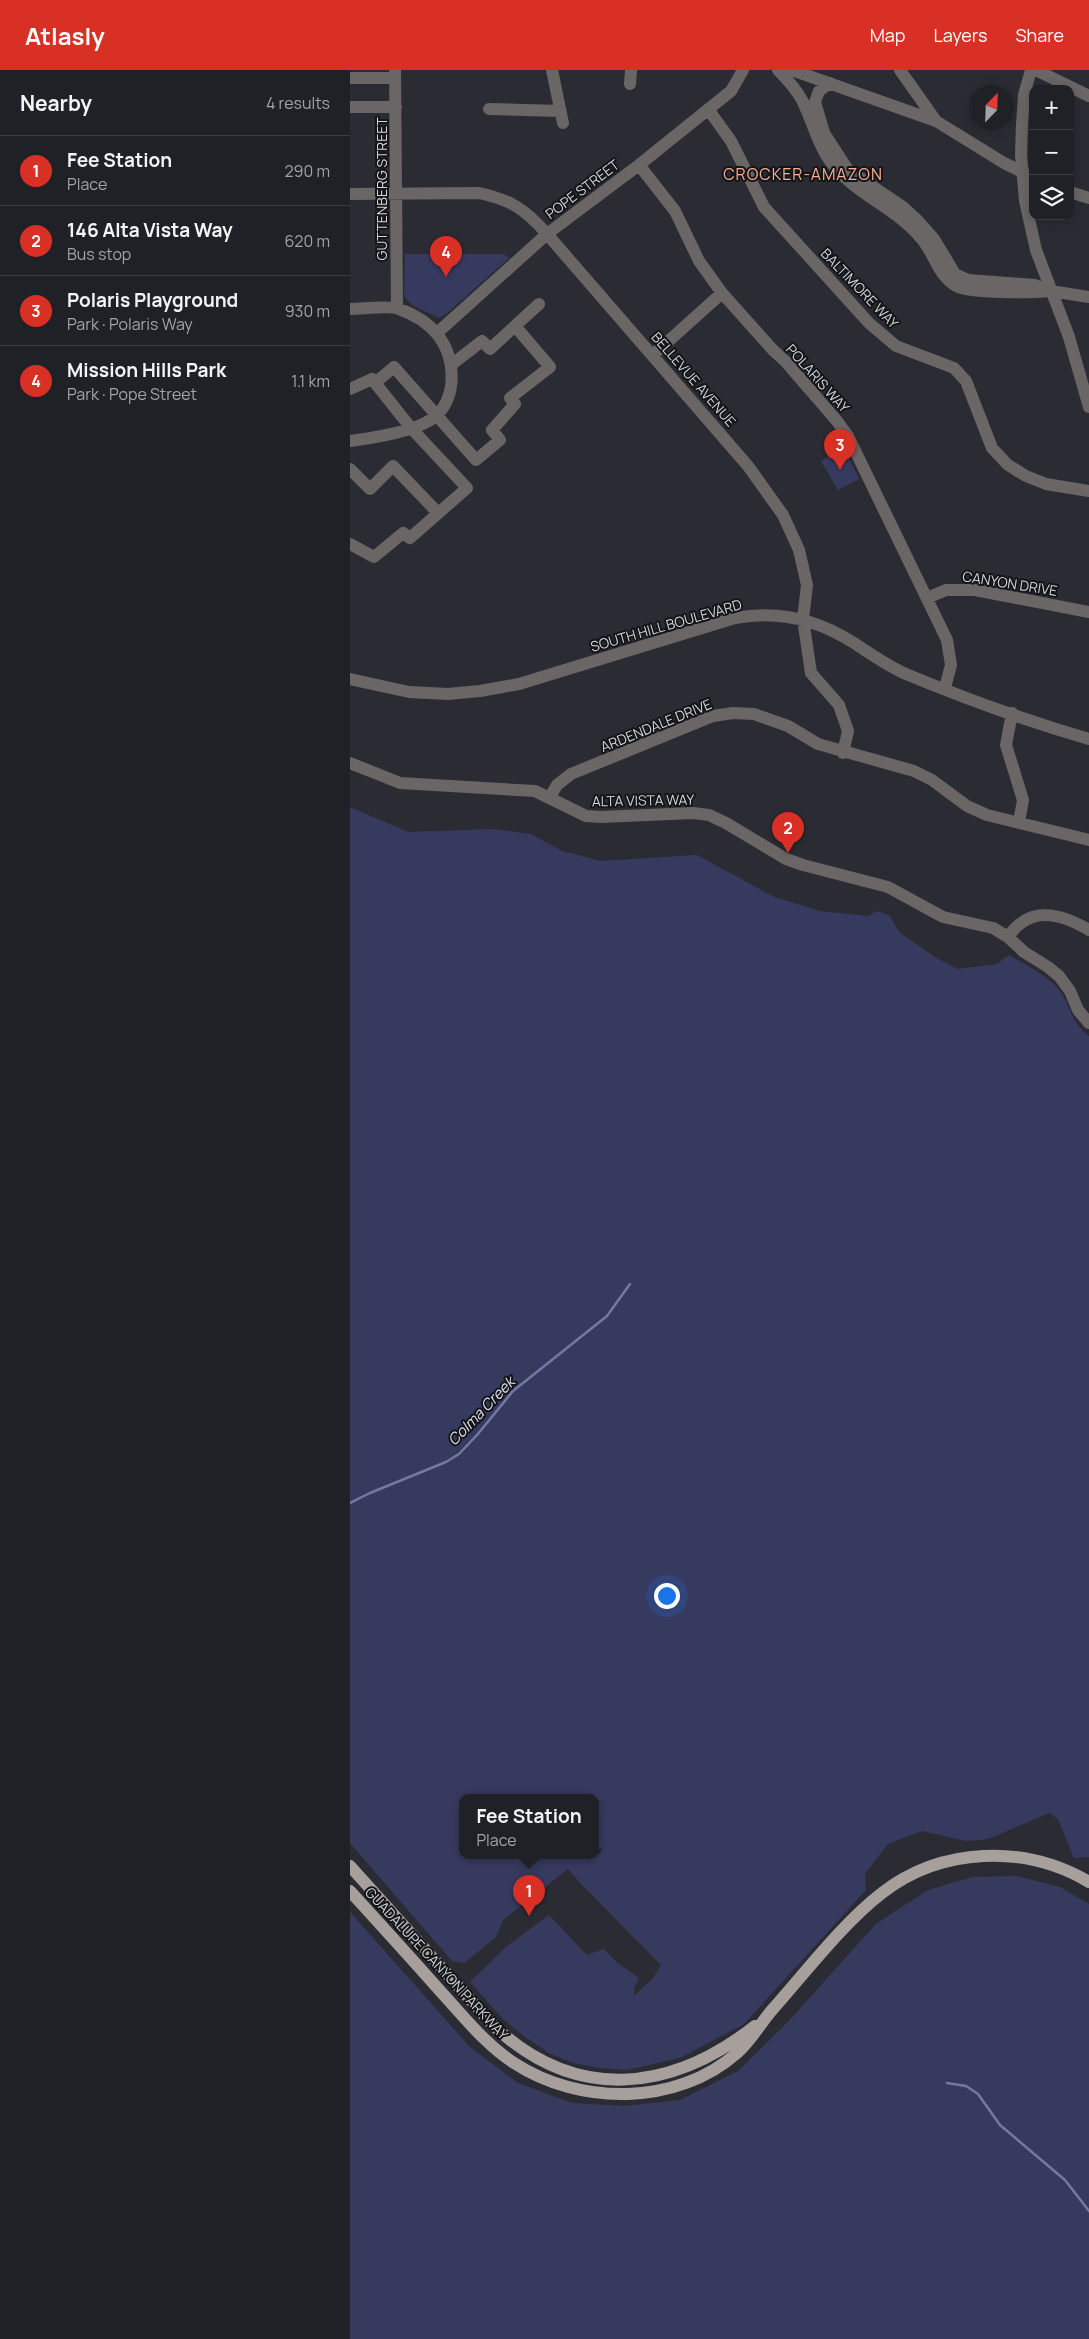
<!DOCTYPE html>
<html lang="en">
<head>
<meta charset="utf-8">
<style>
	:root { --surface:#202126; --page:#2d2e32; --text:#f1f3f6; --muted:#a2a3a7; --line:#3d3e43; --accent:#d93025 }
	body { margin:0; font-family:Manrope,sans-serif; background:var(--page); color:var(--text) }
	.controls { position:absolute; right:15px; top:15px; display:grid; overflow:hidden; border-radius:10px; box-shadow:0 2px 12px #0003 }
	.controls button { width:45px; height:45px; display:grid; place-items:center; padding:0; border:0; border-bottom:1px solid var(--line); background:var(--surface); color:var(--text); font:25px sans-serif }
	.compass { position:absolute; left:619px; top:15px; width:45px; height:45px; border-radius:50%; background:var(--surface); box-shadow:0 2px 12px #0003; rotate:23deg }
	.you { position:absolute; left:316px; top:1525px; width:18px; height:18px; margin:-12px; border:4px solid #fff; border-radius:50%; background:#1a73e8; box-shadow:0 0 0 8px #1a73e833 }
	.badge { display:grid; place-items:center; width:32px; height:32px; border-radius:50%; background:var(--accent); color:#fff; font-size:16px; font-weight:700 }
	.pin { position:absolute; translate:-50% -41px; filter:drop-shadow(0 1px 2px #0008) }
	.pin::after { content:''; position:absolute; top:26px; width:18px; height:15px; background:inherit; clip-path:polygon(0 0,100% 0,50% 100%) }
	.popup { position:absolute; left:109px; top:1724px; width:140px; height:65px; box-sizing:border-box; display:grid; place-content:center; border-radius:10px; background:var(--surface); filter:drop-shadow(0 1px 4px #0005); font-size:16px; white-space:nowrap; color:var(--muted) }
	.popup b { font-size:19px; color:var(--text) }
	.popup::after { content:''; position:absolute; left:50%; top:100%; margin-left:-10px; border:10px solid transparent; border-top-color:var(--surface) }
	.list { margin:0; padding:0; list-style:none }
	h2 { display:flex; justify-content:space-between; align-items:center; height:65px; margin:0; padding:0 20px; font-size:21px }
	h2 small { font-size:16px; font-weight:400; color:var(--muted) }
	.list li { display:grid; grid-template-columns:32px 1fr auto; gap:15px; align-items:center; box-sizing:border-box; height:70px; padding:0 20px; border-top:1px solid var(--line) }
	.list b { display:block; font-size:19px; white-space:nowrap }
	.list p { margin:0; font-size:16px; white-space:nowrap; color:var(--muted) }
	.list em { font-size:16px; font-style:normal; color:var(--muted) }
	.icon { flex:none; width:28px; height:28px; fill:none; stroke:currentColor; stroke-width:2; stroke-linecap:round; stroke-linejoin:round }
	.map { position:relative; flex:none; width:739px; height:2269px; overflow:hidden }
	header { display:flex; align-items:center; gap:30px; box-sizing:border-box; height:70px; padding:0 25px; background:var(--accent); color:#fff }
	header strong { font-size:24px }
	nav { display:flex; gap:28px; margin-inline-start:auto; font-size:18px }
	main { display:flex }
	aside { flex:1; background:var(--surface) }
	.map>svg:first-child { display:block }
	.green { fill:#373a5f; fill-rule:evenodd }
	.lines { fill:none; stroke-linecap:round; stroke-linejoin:round }
	.stream { stroke:#7578a2; stroke-width:2.5 }
	.minor { stroke:#6a6665; stroke-width:12 }
	.major { stroke:#a79f9c; stroke-width:12 }
	.labels { text-anchor:middle; dominant-baseline:central; stroke-width:4; stroke-linejoin:round; paint-order:stroke }
	.street-label { font-size:14px; fill:#d4d5d9; stroke:#141518 }
	.water-label { font-size:15px; font-style:italic; fill:#dde0f2; stroke:#141518 }
	.quarter-label { font-size:16px; letter-spacing:1px; fill:#fdae93; stroke:#141518 }
</style>
</head>
<body>
<header>
<strong>Atlasly</strong>
<nav><a>Map</a><a>Layers</a><a>Share</a></nav>
</header>
<main>
<aside>
<h2>Nearby<small>4 results</small></h2>
<ul class="list">
<li><span class="badge">1</span><div><b>Fee Station</b><p>Place</p></div><em>290 m</em></li>
<li><span class="badge">2</span><div><b>146 Alta Vista Way</b><p>Bus stop</p></div><em>620 m</em></li>
<li><span class="badge">3</span><div><b>Polaris Playground</b><p>Park · Polaris Way</p></div><em>930 m</em></li>
<li><span class="badge">4</span><div><b>Mission Hills Park</b><p>Park · Pope Street</p></div><em>1.1 km</em></li>
</ul>
</aside>
<div class="map">
<svg width="739" height="2269" viewBox="0 0 739 2269">
	<rect width="100%" height="100%" fill="#2b2c33"/>
	<path class="green" d="M55 184H154L159 188 96 244 89 248 62 235 54 226Z
		M494 378 509 409 488 420 471 391Z
		M0 737 58 762 144 759 181 764 212 781 251 791 347 785 424 827 470 841 518 846 527 841 539 845 550 863 588 889 608 899 647 894 659 885C676 895 697 905 710 921 721 937 721 953 739 966V1787L724 1788 708 1749 699 1743 638 1769 616 1771 572 1761 538 1774 515 1804 516 1820 394 1954 330 1988 276 2000 249 1998 223 1993 201 1984 178 1969 154 1950 120 1912 157 1876 199 1845 237 1885 254 1879 266 1892 289 1908 284 1918V1926L303 1908 311 1895 230 1813 218 1799 153 1850 146 1867 114 1893 102 1891 0 1773ZM245 1727V1779L252 1778 250 1784 113 1785V1727Z
		M667 1806 710 1817 739 1834V2269H0V1842L119 1976 168 2013 222 2033 274 2036 330 2030 388 2001 437 1953 526 1854 578 1820 623 1807Z"/>
	<g class="lines">
		<path class="stream" d="M0 1433 20 1423 96 1392 109 1384 127 1365 163 1321 257 1246 280 1214
			M597 2013 616 2016 628 2024 650 2055 715 2110 739 2141"/>
		<path class="minor" d="M45 0 47 238
			M202 0 213 53
			M428 0C437 9 446 19 452 30 461 48 466 68 476 85 499 123 542 134 570 167 585 183 587 206 608 217 620 223 683 223 698 221
			M442 0 586 51 654 93 683 107
			M550 0 586 51
			M681 0 674 25 672 55 671 85 675 131 686 180 719 267 739 337
			M686 0 739 26
			M2 8H45
			M480 13 469 21 465 32 474 63 498 100 553 137 568 151 584 169 605 204 618 210 685 215 701 221 739 227
			M280 14 281 0
			M0 37H46
			M139 39 210 41
			M358 39 381 71 414 137 519 253 546 276 604 298 616 311 642 378 658 395 676 406 696 414 739 421
			M289 95 325 141 349 191 372 223 423 280 435 291 487 351 498 366 597 570 601 595 595 618
			M720 122 739 128
			M0 124 129 123C161 130 175 139 197 164L398 396 433 445 449 480 457 515 453 549 461 603 489 635 498 661 493 683
			M0 239C13 239 39 235 49 239 63 244 78 253 87 264 105 286 108 324 87 345 71 361 23 368 0 371
			M87 263 197 164 289 95 381 21 393 0
			M303 285 372 223
			M101 295 132 271 140 279 189 234
			M25 313 44 297 126 390 150 370 142 360 165 334 160 328 200 297 165 256
			M0 319 22 309 61 358 117 418 60 468 53 463 24 487 0 474
			M0 399 20 419 43 396 88 443
			M577 528 596 520H625L739 542
			M0 609 59 622 98 624 130 621 169 614 385 548C428 540 467 549 504 573 521 584 538 596 556 604 616 629 677 651 739 669
			M662 643 656 675 673 730 669 752
			M0 693 50 713 185 721 236 746 251 747 343 743 359 745 376 753 436 789 453 795 538 817 593 847 643 858 658 867 674 882 698 897 709 906 720 921 728 940 739 953
			M200 727 207 715 221 704 363 646 383 643 404 644 438 656 468 674 564 701 582 710 617 736 637 745 739 770
			M658 867C680 835 710 843 739 860"/>
		<path class="major" d="M0 1796 144 1956C226 2033 321 2022 405 1956
			M0 1821C31 1855 62 1889 92 1923 115 1948 136 1975 164 1993 230 2036 327 2036 387 1983 401 1971 410 1954 422 1940 455 1903 493 1853 532 1823 591 1777 675 1774 739 1812"/>
	</g>
	<g class="labels">
		<g class="street-label">
			<text transform="translate(31 119) rotate(-90)">GUTTENBERG STREET</text>
			<text transform="translate(232 119) rotate(-37)">POPE STREET</text>
			<text transform="translate(510 218) rotate(46)">BALTIMORE WAY</text>
			<text transform="translate(468 308) rotate(48)">POLARIS WAY</text>
			<text transform="translate(344 309) rotate(49)">BELLEVUE AVENUE</text>
			<text transform="translate(660 513) rotate(9)">CANYON DRIVE</text>
			<text transform="translate(316 555) rotate(-16)">SOUTH HILL BOULEVARD</text>
			<text transform="translate(306 655) rotate(-22)">ARDENDALE DRIVE</text>
			<text transform="translate(293 730) rotate(-1)">ALTA VISTA WAY</text>
			<text transform="translate(87 1893) rotate(47)">GUADALUPE CANYON PARKWAY</text>
		</g>
		<g class="water-label">
			<text transform="translate(131 1341) rotate(-46)">Colma Creek</text>
		</g>
		<g class="quarter-label">
			<text x="453" y="104">CROCKER-AMAZON</text>
		</g>
	</g>
</svg>
<div class="controls">
<button>+</button>
<button>−</button>
<button><svg class="icon" aria-label="layers" viewBox="0 0 24 24"><path d="M12 4l9 5-9 5-9-5zM3 14l9 5 9-5"/></svg></button>
</div>
<svg class="compass" viewBox="-18 -18 36 36"><path d="M0-13l5 13h-10z" fill="#e53935"/><path d="M0 13l5-13h-10z" fill="#a2a3a7"/></svg>
<div class="you"></div>
<div class="pin badge" style="left:179px;top:1846px">1</div>
<div class="popup"><b>Fee Station</b>Place</div>
<div class="pin badge" style="left:438px;top:783px">2</div>
<div class="pin badge" style="left:490px;top:400px">3</div>
<div class="pin badge" style="left:96px;top:207px">4</div>
</div>
</main>
</body>
</html>
